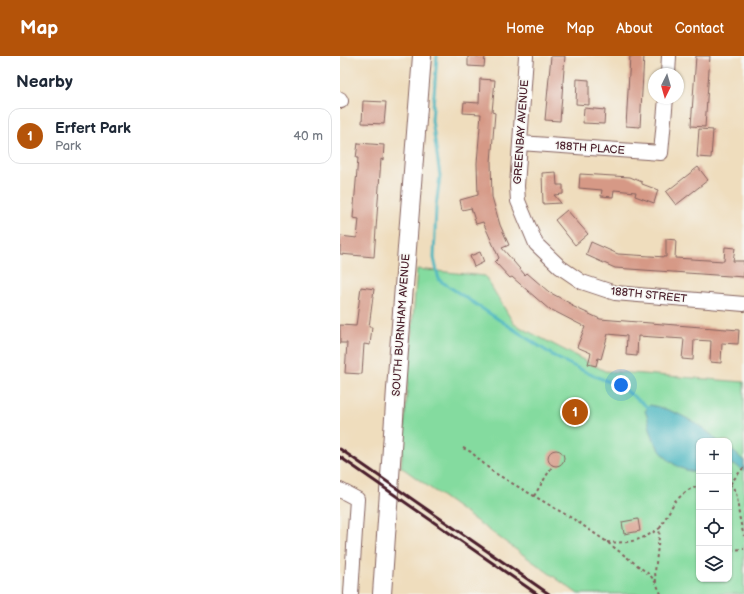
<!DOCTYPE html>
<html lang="en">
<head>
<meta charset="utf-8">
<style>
	:root { --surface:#fff; --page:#f2f2f3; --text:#1f2937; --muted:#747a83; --line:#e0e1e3; --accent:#b45309 }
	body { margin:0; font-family:"Balsamiq Sans",sans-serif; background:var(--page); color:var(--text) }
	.controls { position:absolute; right:12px; bottom:12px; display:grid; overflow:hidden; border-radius:8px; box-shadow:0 1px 3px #0004 }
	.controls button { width:36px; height:36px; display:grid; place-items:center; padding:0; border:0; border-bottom:1px solid var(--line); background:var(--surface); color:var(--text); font:20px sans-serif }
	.compass { position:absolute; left:308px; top:12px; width:36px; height:36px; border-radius:50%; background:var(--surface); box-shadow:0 1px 3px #0004; rotate:185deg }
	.you { position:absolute; left:281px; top:329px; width:14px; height:14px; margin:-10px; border:3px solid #fff; border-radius:50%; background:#1a73e8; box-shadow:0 0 0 6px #1a73e833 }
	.badge { display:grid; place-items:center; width:26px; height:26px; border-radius:50%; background:var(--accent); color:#fff; font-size:13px; font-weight:700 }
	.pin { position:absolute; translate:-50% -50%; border:2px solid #fff; box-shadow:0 1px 4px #0006 }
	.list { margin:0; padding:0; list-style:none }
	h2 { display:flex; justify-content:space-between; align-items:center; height:52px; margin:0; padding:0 16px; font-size:17px }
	h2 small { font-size:13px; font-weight:400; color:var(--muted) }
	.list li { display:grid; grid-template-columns:26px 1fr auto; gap:12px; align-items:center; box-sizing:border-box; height:56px; margin:0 8px 8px; padding:0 8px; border:1px solid var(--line); border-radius:12px }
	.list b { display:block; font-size:15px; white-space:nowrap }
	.list p { margin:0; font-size:13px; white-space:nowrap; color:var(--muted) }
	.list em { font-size:13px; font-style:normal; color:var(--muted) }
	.icon { flex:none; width:22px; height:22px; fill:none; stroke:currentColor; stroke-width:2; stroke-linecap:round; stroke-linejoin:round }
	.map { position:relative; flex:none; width:404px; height:538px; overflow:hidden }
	header { display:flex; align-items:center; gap:24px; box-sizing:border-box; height:56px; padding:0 20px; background:var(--accent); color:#fff }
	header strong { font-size:19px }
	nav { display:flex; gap:22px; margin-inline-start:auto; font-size:14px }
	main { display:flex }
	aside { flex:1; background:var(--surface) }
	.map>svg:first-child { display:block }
	.green { fill:#84db9f; stroke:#677d65; fill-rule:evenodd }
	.water { fill:#46b5bf; stroke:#486a75 }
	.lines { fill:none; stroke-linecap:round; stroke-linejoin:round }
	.stream { stroke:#46b5bf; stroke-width:3 }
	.building { fill:#d69986 }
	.minor-casing { stroke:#84625e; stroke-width:16 }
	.major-casing { stroke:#84625e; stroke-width:20 }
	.path { stroke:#84625e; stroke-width:2; stroke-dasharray:3 3; stroke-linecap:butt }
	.minor { stroke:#fff; stroke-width:14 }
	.major { stroke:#fff; stroke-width:18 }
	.rail { stroke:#4a1f2b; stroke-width:3 }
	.labels { text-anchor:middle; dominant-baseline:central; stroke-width:3; stroke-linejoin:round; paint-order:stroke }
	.street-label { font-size:11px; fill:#4a1f2b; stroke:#f6f6f2 }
</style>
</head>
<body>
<header>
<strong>Map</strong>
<nav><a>Home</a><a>Map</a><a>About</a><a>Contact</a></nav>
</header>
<main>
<aside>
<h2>Nearby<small></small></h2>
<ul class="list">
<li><span class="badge">1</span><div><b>Erfert Park</b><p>Park</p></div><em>40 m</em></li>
</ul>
</aside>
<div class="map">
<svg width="404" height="538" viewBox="0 0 404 538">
	<rect width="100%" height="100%" fill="#f6f6f2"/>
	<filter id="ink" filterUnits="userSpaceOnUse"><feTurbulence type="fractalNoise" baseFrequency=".025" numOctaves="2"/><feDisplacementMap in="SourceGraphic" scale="8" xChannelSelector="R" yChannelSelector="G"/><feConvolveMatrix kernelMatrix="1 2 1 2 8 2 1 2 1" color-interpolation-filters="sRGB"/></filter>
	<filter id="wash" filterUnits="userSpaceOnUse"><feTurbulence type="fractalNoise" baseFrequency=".012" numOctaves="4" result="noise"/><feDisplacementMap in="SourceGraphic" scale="16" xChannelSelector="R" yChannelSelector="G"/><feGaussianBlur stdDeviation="0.9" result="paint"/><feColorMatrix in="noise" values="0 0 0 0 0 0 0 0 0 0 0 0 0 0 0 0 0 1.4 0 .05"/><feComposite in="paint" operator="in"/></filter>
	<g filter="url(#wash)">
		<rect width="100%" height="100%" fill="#efddbd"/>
		<path class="green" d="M77 213 145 220 174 268 265 315 404 326V538H238L61 411ZM359 385H389V523H359Z"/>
		<path class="water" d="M310 349C335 354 360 367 378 385H359V416C337 416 319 399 312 379 309 371 309 363 305 355Z
			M389 394 394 396 404 405V415L397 410 389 408Z"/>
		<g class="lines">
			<path class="stream" d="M97 0 92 64 100 120 96 150 94 202 99 224 217 302 252 319 280 330 310 353"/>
		</g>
		<g id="blocks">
			<path class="building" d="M128 0H145L144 11 128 10Z
				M211 0H225L220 65 205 64Z
				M290 0H304L300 71 286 70Z
				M356 0H370L365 71 351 70Z
				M140 23 155 24 152 56 155 57 151 106 152 141 160 169 169 189 162 192 185 219 187 217 209 236 233 249 232 250 260 263 399 274 398 288 382 287 381 307 370 306 371 285 354 284 353 304 342 303 344 283 298 280 297 300 286 299 287 280 268 278 261 303 258 302 256 310 248 308 251 297 237 291 245 271 212 254 211 255 172 221 170 222 155 206 159 202 143 166 136 168 131 152 122 154 120 144 138 139 137 107 141 58 123 57 124 46 139 47Z
				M237 23 249 24V49L236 48Z
				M23 45 46 46 44 68 22 67Z
				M244 52 265 54 264 68 243 67Z
				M359 73 373 74 371 102 357 101Z
				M18 87 44 89 43 104 41 103 34 201 0 198V180L17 182 19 163 13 162 18 102H16Z
				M358 111 368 124 336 149 326 136Z
				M216 116 217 129H223V138L214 139 221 147 203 148 202 117Z
				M240 118 290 121 302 126V128L318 134 314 147 295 140 296 136 274 134 273 141 261 140 262 134 239 132Z
				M227 154 248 178 235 189 215 164Z
				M326 183 336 184 335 202 384 205 385 191 395 192 393 205H404V221L275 212 246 199 251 186 278 198 326 201Z
				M140 196 144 206 134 211 130 200Z
				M21 231 34 233 29 271H32L30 289 24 288 22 318 5 317 7 287H0V269L16 270Z
				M208 402a8 8 0 1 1 16 0a8 8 0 1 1-16 0Z
				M298 463 300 475 284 478 282 466Z"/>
		</g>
	</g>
	<g filter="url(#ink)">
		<use href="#blocks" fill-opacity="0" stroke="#84625e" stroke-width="1"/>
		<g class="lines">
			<defs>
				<path id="minor" d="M186 0 177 130 178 145 196 188 220 211 242 226 275 237 404 248
					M328 18 329 0
					M0 43 1 45
					M180 87 321 97 326 42
					M0 434 17 443 11 538"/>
				<path id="major" d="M42 538 56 333 82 0"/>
			</defs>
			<use href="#minor" class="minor-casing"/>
			<use href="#major" class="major-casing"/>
			<path class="path" d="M123 392 131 396 153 416 235 464 267 486 310 519 316 527 321 538
				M389 428C399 435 397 447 399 458 400 465 402 473 404 480
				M390 428 404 411
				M194 440 213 409
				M267 486C290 488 302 484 320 472
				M391 494 404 493
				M316 526 315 516 320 472 335 445 348 434 359 430"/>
			<use href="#minor" class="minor"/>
			<use href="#major" class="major"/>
			<path class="rail" d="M0 393 209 538
				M0 401 197 538"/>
		</g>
	</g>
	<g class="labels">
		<g class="street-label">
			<text transform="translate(181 76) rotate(-86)">GREENBAY AVENUE</text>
			<text transform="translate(250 92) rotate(4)">188TH PLACE</text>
			<text transform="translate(309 239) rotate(6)">188TH STREET</text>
			<text transform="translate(61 269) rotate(-86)">SOUTH BURNHAM AVENUE</text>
		</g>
	</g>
</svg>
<div class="controls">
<button>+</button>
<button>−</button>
<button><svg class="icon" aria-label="locate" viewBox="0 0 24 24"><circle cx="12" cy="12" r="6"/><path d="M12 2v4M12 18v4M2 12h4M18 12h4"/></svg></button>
<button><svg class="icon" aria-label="layers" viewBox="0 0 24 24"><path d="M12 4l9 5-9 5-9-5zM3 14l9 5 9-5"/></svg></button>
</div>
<svg class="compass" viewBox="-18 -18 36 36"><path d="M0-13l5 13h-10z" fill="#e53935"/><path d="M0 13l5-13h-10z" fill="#747a83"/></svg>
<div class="you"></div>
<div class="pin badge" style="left:235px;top:356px">1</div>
</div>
</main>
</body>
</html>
